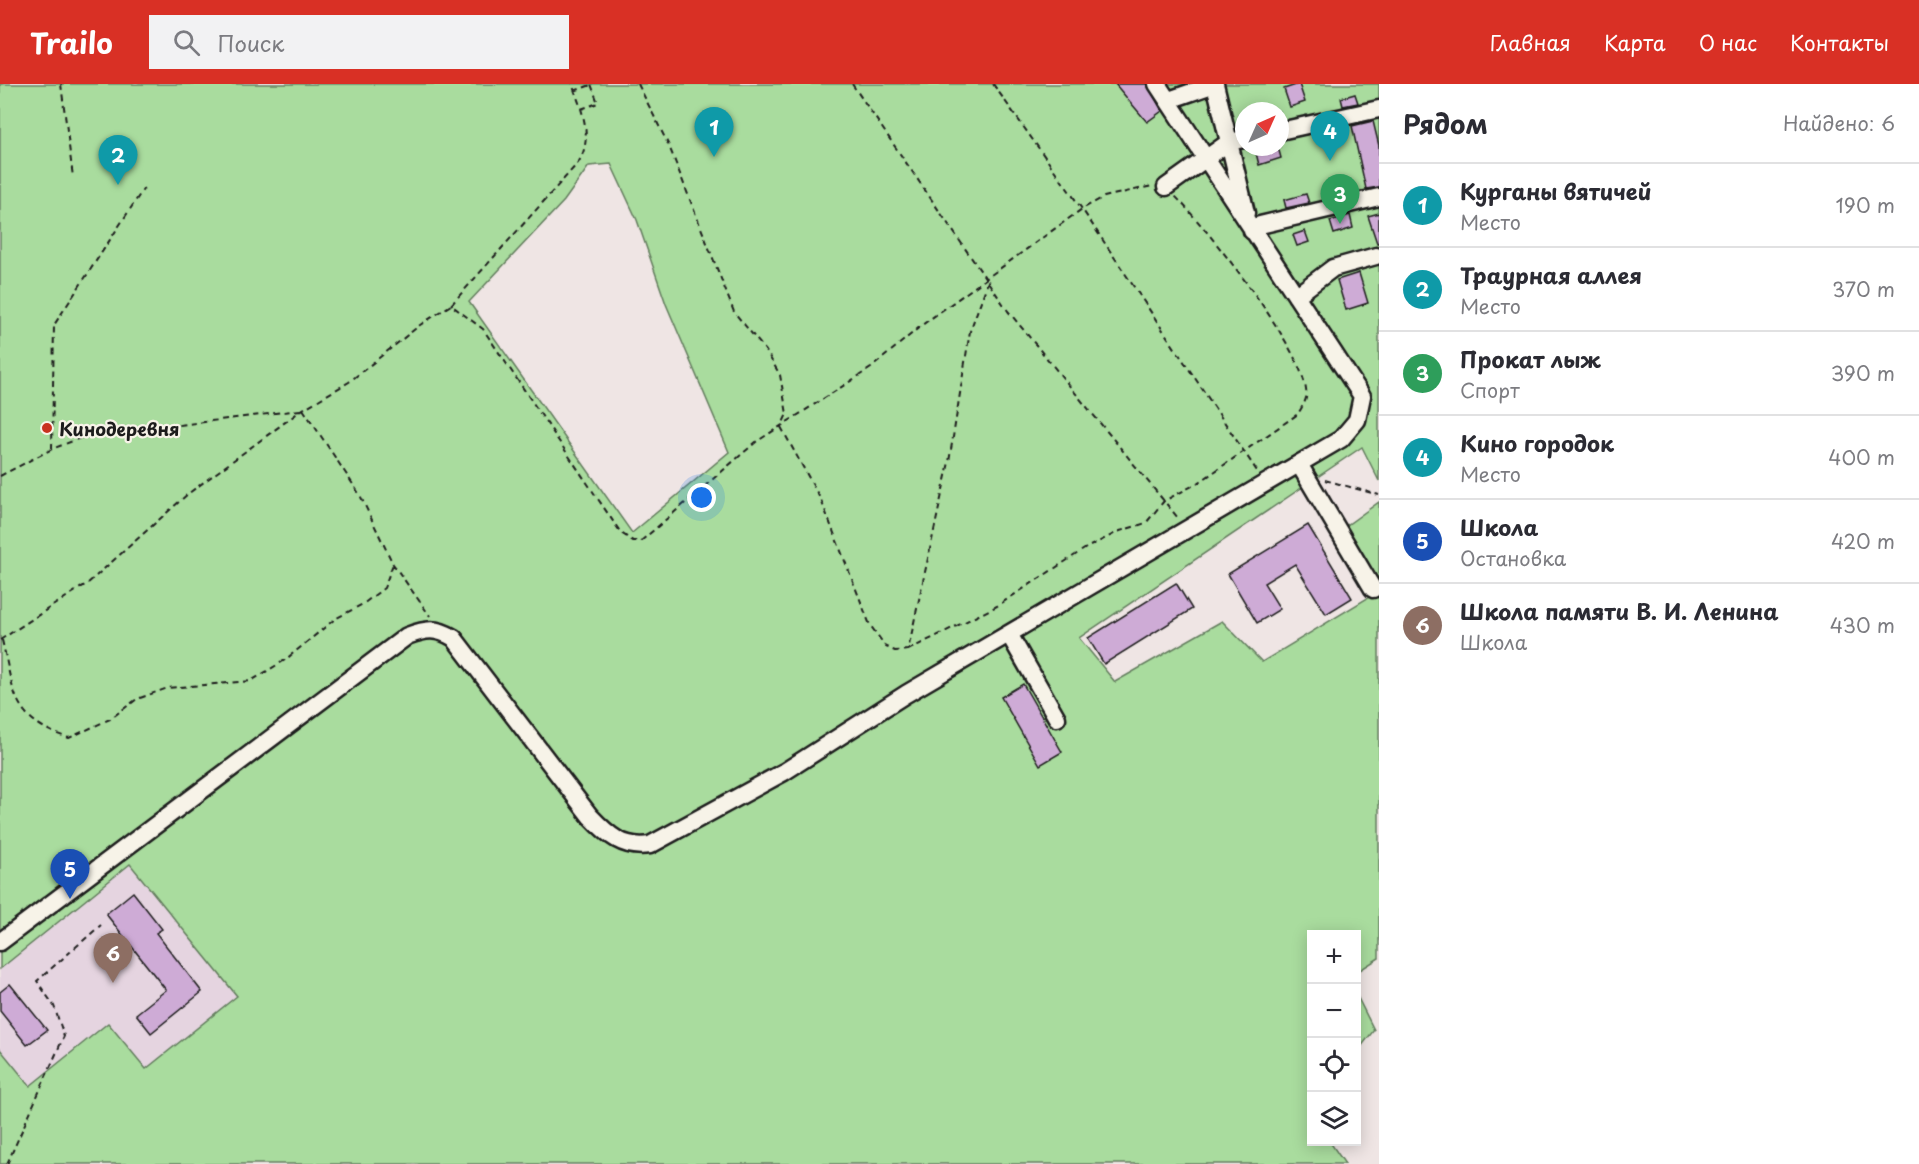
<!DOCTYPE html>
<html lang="ru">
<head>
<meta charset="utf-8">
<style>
	:root { --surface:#fff; --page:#f2f2f3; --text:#2b2b33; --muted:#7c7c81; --line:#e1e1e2; --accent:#d93025 }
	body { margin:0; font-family:"Playpen Sans",sans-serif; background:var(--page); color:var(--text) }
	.controls { position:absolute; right:18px; bottom:18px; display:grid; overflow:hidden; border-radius:0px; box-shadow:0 3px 15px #0003 }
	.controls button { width:54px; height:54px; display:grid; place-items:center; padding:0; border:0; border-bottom:2px solid var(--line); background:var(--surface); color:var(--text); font:30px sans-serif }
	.compass { position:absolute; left:1235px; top:18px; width:54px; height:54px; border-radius:50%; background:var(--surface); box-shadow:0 3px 15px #0003; rotate:45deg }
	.you { position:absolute; left:702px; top:414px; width:21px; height:21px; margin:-15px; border:4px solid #fff; border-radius:50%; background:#1a73e8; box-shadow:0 0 0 9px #1a73e833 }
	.badge { display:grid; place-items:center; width:39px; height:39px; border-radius:50%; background:var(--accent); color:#fff; font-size:20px; font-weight:700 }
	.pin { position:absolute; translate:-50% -50px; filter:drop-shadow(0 2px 3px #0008) }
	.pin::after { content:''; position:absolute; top:32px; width:21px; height:18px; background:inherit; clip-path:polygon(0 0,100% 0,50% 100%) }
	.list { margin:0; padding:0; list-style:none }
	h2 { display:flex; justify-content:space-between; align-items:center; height:78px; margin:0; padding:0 24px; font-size:26px }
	h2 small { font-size:20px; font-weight:400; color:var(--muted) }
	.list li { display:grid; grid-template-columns:39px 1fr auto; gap:18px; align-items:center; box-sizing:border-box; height:84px; padding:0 24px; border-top:2px solid var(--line) }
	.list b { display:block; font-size:22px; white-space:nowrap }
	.list p { margin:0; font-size:20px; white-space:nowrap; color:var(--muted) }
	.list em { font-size:20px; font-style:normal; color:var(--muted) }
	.icon { flex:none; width:33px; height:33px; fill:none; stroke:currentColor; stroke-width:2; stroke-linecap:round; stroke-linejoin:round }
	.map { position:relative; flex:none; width:1379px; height:1080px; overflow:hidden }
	header { display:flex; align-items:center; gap:36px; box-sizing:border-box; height:84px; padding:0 30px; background:var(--accent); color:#fff }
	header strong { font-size:28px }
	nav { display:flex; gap:33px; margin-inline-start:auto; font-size:21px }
	.search { width:420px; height:54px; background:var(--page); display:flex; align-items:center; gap:15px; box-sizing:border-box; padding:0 21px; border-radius:0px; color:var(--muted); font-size:22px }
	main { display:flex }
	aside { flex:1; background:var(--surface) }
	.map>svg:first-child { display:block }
	.built { fill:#e5d4e0 }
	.green { fill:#a9dc9e; stroke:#627c5d; stroke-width:1.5; fill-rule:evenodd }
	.building { fill:#ceabd6; stroke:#1c1c1c; stroke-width:1.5 }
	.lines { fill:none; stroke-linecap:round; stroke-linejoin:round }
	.minor-casing { stroke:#1c1c1c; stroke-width:21 }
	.path { stroke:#1c1c1c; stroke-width:2; stroke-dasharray:6 4.5; stroke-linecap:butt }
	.minor { stroke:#f7f3e8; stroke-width:16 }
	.poi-dot { fill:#c8321e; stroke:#f7f3e8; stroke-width:2 }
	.labels { text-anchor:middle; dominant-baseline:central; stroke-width:4.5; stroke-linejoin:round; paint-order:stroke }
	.poi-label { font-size:18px; font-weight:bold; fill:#1c1c1c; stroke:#f7f3e8; text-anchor:start }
</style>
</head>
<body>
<header>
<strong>Trailo</strong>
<div class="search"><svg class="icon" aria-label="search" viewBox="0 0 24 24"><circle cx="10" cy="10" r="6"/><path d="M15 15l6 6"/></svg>Поиск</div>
<nav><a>Главная</a><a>Карта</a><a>О нас</a><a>Контакты</a></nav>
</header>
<main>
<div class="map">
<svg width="1379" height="1080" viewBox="0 0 1379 1080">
	<rect width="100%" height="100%" fill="#efe5e4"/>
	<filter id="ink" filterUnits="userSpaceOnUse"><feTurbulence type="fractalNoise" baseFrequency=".0167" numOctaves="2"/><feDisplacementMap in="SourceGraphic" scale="12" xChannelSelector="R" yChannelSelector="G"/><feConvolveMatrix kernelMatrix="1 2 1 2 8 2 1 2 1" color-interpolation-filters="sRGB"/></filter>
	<g filter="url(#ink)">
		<path class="built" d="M130 780 237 912 146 986 30 1002 0 965V885Z"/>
		<path class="green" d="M0 0H1379V397L1362 363 1079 554 1115 598 1222 537 1262 578 1379 507V874L1357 888 1356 850H1312V1023L1308 1027 1311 1031 1312 1058H1330L1345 1080H0V965L30 1002 108 939 146 985 237 912 130 780 0 885ZM1244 27H1280V63H1244ZM611 80 637 136 666 220 729 368 632 449 469 218 564 117 589 82Z
			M1379 418V506L1343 444Z
			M1357 912 1374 946 1357 968H1356Z"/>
		<path class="building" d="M1115 0H1147L1162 27 1147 38Z
			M1299 0 1305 18 1290 23 1284 5Z
			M1355 10 1358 19 1343 22 1341 14Z
			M1373 37 1379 62V103L1366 105 1352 42Z
			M1278 63 1281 74 1259 81 1256 69Z
			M1306 110 1309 119 1286 124 1284 116Z
			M1379 129V159H1377L1368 132Z
			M1350 131 1353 144 1334 150 1330 137Z
			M1305 147 1309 158 1297 162 1293 151Z
			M1359 189 1368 219 1346 226 1337 196Z
			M1308 441 1352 514 1326 530 1295 480 1264 499 1280 525 1257 539 1228 490Z
			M1176 499 1192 525 1104 580 1088 554Z
			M1023 600 1062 668 1040 681 1001 613Z
			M133 808 162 845 156 849 202 908 151 949 136 930 166 906 106 830Z
			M10 900 47 946 27 961 0 927V908Z"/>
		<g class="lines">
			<defs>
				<path id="minor" d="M1215 0 1246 129
					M1169 16 1215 0
					M1280 47 1379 25
					M1166 103 1229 58 1244 55
					M1252 147 1260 141 1379 113
					M1296 212 1333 184 1376 172
					M1299 380 1373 505
					M1009 550 1057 634
					M0 858 407 552C426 545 436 543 454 554L590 732C608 751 623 765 650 761L784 688 906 610 1341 355 1357 336 1362 312 1157 0"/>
			</defs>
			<use href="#minor" class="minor-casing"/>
			<path class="path" d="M61 0 73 93
				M638 0 669 62 734 228 766 267 780 291 787 330 781 343
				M852 0 1008 227 1178 434
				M993 0 1082 125 1257 387
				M574 7 591 1
				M581 25 598 19 591 0
				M451 221 578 79C594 54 582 26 572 0
				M303 325 360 411 393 480 430 532
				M781 343 821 416 870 541 886 563 895 567 908 566 949 378 970 247 989 195
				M52 365 54 241 144 104
				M0 392 52 365 83 353 300 326
				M1325 396 1379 411
				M0 556 88 499 189 409 303 325 349 298 420 241 451 221 483 245 621 449 633 457H641L756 358 871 284 922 241 1082 125 1104 113 1152 102
				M2 556C14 607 11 636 69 654L110 635 137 615 168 604 251 597 285 576 335 535 363 520 384 504 393 480
				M908 566 997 522 1086 464 1120 447 1146 439 1164 417 1198 399 1298 330C1300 326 1305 319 1306 314 1313 275 1204 141 1175 112
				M7 1080 64 952 54 922 37 897 101 841"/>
			<use href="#minor" class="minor"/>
		</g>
	</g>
	<circle class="poi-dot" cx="47" cy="344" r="6"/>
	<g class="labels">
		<g class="poi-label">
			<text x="59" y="344">Кинодеревня</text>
		</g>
	</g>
</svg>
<div class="controls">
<button>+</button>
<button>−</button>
<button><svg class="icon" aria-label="locate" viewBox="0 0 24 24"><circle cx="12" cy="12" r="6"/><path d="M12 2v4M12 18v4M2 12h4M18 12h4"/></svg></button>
<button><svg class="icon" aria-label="layers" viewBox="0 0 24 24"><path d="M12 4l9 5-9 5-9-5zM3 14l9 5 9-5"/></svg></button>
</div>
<svg class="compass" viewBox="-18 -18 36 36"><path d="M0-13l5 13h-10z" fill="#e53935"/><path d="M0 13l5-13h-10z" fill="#7c7c81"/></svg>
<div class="you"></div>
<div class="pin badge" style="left:714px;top:73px;background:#0f9aa8">1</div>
<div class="pin badge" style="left:118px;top:101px;background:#0f9aa8">2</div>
<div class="pin badge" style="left:1340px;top:140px;background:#2e9e5b">3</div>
<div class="pin badge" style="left:1330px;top:77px;background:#0f9aa8">4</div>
<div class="pin badge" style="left:70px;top:815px;background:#1a4fb4">5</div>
<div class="pin badge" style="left:113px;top:899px;background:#8d6e63">6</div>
</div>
<aside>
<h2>Рядом<small>Найдено: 6</small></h2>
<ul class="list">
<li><span class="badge" style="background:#0f9aa8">1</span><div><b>Курганы вятичей</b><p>Место</p></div><em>190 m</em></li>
<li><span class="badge" style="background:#0f9aa8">2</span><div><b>Траурная аллея</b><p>Место</p></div><em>370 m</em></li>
<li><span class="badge" style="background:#2e9e5b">3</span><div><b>Прокат лыж</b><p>Спорт</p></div><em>390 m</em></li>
<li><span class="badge" style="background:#0f9aa8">4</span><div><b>Кино городок</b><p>Место</p></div><em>400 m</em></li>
<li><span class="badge" style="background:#1a4fb4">5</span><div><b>Школа</b><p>Остановка</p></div><em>420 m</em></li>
<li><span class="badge" style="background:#8d6e63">6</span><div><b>Школа памяти В. И. Ленина</b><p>Школа</p></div><em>430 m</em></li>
</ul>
</aside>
</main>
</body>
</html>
